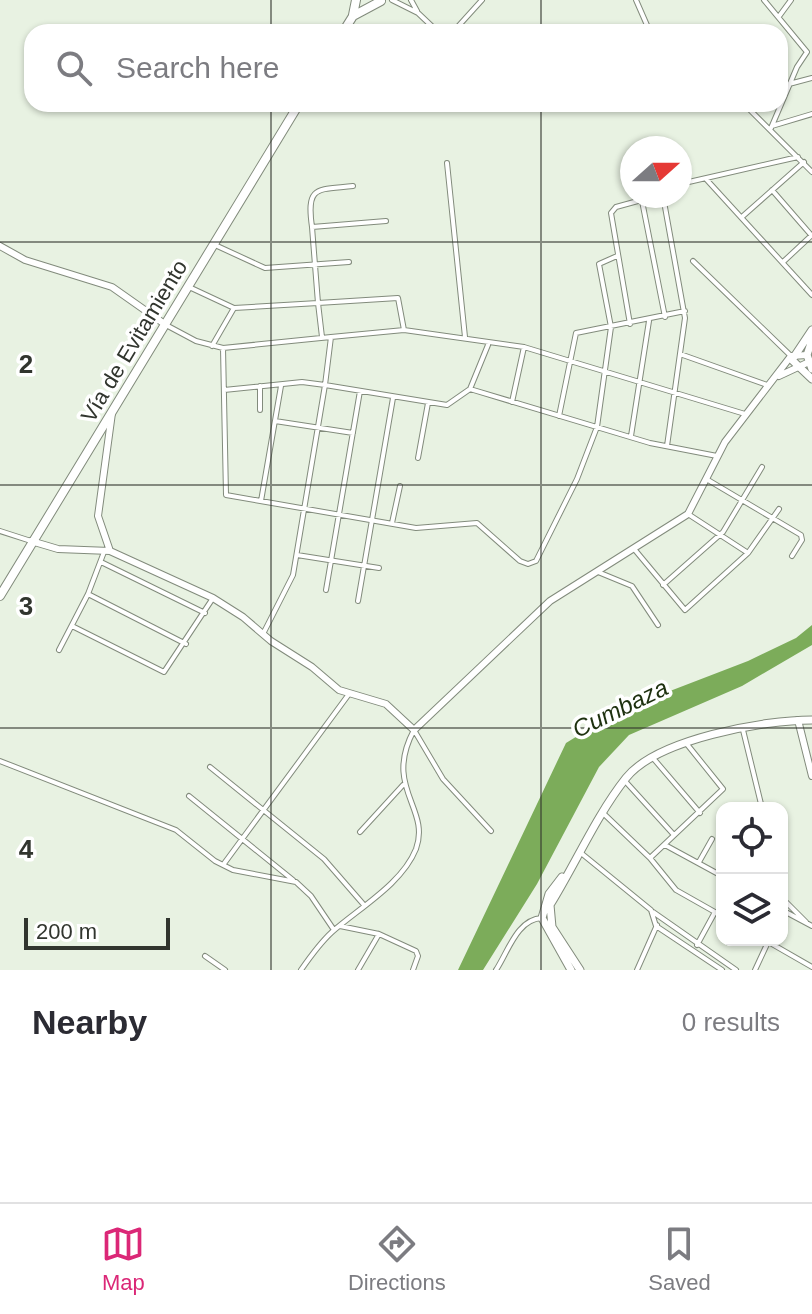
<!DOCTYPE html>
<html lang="en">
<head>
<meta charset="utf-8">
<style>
	:root { --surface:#fff; --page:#f2f2f3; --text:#2b2b33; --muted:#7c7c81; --line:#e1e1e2; --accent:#db2777 }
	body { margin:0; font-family:Arial,sans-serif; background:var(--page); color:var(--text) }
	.controls { position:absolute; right:24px; bottom:24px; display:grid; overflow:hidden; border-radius:16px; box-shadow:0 2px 6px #0004 }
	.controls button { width:72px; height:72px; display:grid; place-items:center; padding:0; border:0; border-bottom:2px solid var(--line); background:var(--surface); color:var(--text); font:40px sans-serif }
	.compass { position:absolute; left:620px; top:136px; width:72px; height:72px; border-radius:50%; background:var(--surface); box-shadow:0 2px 6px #0004; rotate:69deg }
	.scale { position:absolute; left:24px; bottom:20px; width:146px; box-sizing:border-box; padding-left:8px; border:4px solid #31352e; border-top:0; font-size:22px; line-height:28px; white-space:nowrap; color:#31352e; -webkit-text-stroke:6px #fff; paint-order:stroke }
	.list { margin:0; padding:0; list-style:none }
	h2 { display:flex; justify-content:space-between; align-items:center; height:104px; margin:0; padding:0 32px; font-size:34px }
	h2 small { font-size:26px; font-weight:400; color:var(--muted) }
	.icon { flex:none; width:44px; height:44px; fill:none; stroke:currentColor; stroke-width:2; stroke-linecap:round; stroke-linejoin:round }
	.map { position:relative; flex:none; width:812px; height:970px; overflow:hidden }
	.search { position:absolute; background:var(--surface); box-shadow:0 2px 6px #0004; left:24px; right:24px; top:24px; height:88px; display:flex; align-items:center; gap:20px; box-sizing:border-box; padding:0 28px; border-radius:24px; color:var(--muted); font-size:30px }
	.sheet { height:232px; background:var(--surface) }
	nav { display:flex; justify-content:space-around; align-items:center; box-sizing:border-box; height:112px; border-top:2px solid var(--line); background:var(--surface); font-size:22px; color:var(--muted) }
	nav a { display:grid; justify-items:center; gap:4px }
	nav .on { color:var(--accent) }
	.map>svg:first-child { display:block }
	.water { fill:#7cac5a }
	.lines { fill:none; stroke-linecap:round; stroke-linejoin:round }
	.street-casing { stroke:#828b7c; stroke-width:6 }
	.secondary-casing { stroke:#828b7c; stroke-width:8 }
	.primary-casing { stroke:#828b7c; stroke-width:9 }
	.highway-casing { stroke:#828b7c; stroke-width:10 }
	.street { stroke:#fff; stroke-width:4 }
	.secondary { stroke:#fff; stroke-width:6 }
	.primary { stroke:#fff; stroke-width:7 }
	.highway { stroke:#fff; stroke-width:8 }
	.grid { fill:none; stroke:#31352e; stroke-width:2; stroke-opacity:0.55 }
	.labels { text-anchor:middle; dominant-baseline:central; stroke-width:7; stroke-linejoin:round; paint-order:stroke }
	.street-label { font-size:22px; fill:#31352e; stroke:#fff }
	.water-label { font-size:24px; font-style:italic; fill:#1e310f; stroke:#fff }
	.grid-label { font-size:26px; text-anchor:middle; font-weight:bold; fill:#31352e; stroke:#fff; stroke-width:7; stroke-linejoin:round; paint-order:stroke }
</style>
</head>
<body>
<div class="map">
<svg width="812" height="970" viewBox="0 0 812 970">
	<rect width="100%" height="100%" fill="#e8f2e2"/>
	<path class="water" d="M812 625V645L742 686 629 735 599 767 537 884 483 970H458L566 743 618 711 748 661 796 638Z"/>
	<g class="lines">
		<defs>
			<path id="street" d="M392 0 418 13 438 32
				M411 0 417 11
				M636 0 650 32
				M764 0 807 52 797 67 771 128
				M780 15 791 0
				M453 32 482 0
				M789 84 812 78
				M744 104 812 172
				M772 126 812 114
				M447 163 465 337
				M706 179 812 295
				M680 184 798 157
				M772 190 812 236
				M663 196 685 318 667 446
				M642 201 665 317
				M743 216 804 162
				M386 221 312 227 318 303 398 298 404 330
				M312 227C306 185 317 190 353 186
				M215 245 265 268 349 262
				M693 261 791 356
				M783 262 812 235
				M189 287 234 308 318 303 322 337
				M630 324 611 213 616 207 656 196
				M166 325 196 341 223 348 331 337 325 385 447 405 470 389 650 443 717 456
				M331 337 404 330 524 347 745 414
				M212 346 234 308
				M223 348 226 495 416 528 477 523 520 561 528 564 536 561 577 479 597 427 611 327 599 264 617 256
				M680 354 767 385
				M470 389 488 345
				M224 390 302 382 325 385 293 575 263 634
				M512 402 524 347
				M260 410V386
				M559 416 576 333 685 311
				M275 421 353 433
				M631 436 649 321
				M418 458 428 403
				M708 480 801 535 802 540 792 556
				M261 501 281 386
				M392 523 400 486
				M0 531 31 541
				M635 550 685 610 748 553 688 514
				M748 553 779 509
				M297 555 379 568
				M101 562 205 613
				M598 572 632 586 658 625
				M663 585 723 532 762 467
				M326 590 360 391
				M88 594 186 644
				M358 601 393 398
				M72 626 164 672 213 598
				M59 650 88 594 104 552
				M414 730 443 779 491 831
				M743 730 762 808
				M653 758 700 813
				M0 761 176 830 215 861 233 870 296 882 311 896 334 930
				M210 767 324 859 364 905
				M625 781 674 835
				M189 796 293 880
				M603 813 650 858 676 890 722 916
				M360 832 403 785
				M665 845 722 876
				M581 853 651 910 656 926 722 970
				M650 858 723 789 686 743
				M699 862 712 839
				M223 865 349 694
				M782 898 806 922
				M782 910 812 926
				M653 912 736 970
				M340 926 379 934 416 951 418 956 413 970
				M765 940 812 967
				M697 945 715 912
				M205 956 225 970
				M301 970C310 957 320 943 332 932 359 908 402 884 416 849 431 808 383 788 414 730
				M358 970 379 934
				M496 970C508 952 517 919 542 918
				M637 970 657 925
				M755 970 769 940"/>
			<path id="secondary" d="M0 246 25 260 112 287 166 325
				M779 376 809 362
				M31 541 58 549 110 551 213 598 243 617 271 641 312 667 339 690 386 704 414 730 550 601 688 514 725 442 791 356 807 355
				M110 551 98 516 112 413
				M798 720 812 776"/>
			<path id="primary" d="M812 330 792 360 812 379
				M812 340 807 355 812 369
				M562 877 549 894 542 918 571 970
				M580 970 552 927 550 905C576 863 596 816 626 778 657 739 764 720 812 720"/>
			<path id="highway" d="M353 15 356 0
				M343 32 353 16 381 1
				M0 596 299 104"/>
		</defs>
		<use href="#street" class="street-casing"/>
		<use href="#secondary" class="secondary-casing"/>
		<use href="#primary" class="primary-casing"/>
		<use href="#highway" class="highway-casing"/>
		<use href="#street" class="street"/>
		<use href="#secondary" class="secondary"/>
		<use href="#primary" class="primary"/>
		<use href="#highway" class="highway"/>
	</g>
	<path class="grid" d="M271 0V32M541 0V32M271 104V970M541 104V970M0 242H812M0 485H812M0 728H812"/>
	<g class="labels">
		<g class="street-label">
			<text transform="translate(134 341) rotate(-59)">Vía de Evitamiento</text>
		</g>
		<g class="water-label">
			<text transform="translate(620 708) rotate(-26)">Cumbaza</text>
		</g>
	</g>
	<g class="grid-label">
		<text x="26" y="373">2</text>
		<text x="26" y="615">3</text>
		<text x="26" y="858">4</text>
	</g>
</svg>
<div class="controls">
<button><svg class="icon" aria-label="locate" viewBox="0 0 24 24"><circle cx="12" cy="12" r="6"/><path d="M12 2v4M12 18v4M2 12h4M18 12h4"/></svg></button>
<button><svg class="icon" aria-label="layers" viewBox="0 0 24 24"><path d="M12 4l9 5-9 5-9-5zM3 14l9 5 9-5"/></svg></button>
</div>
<svg class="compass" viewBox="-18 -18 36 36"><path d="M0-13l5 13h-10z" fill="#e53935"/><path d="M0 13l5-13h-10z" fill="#7c7c81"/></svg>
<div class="scale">200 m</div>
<div class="search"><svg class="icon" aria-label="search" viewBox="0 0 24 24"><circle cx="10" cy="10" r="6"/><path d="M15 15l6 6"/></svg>Search here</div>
</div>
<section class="sheet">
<h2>Nearby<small>0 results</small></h2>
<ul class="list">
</ul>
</section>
<nav>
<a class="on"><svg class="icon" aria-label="map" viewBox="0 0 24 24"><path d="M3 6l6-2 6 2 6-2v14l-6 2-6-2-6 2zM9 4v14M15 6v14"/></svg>Map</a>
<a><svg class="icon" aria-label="directions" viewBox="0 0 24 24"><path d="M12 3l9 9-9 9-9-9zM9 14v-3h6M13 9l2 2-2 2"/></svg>Directions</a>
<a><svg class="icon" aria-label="saved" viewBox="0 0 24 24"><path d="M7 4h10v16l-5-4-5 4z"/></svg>Saved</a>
</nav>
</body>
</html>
